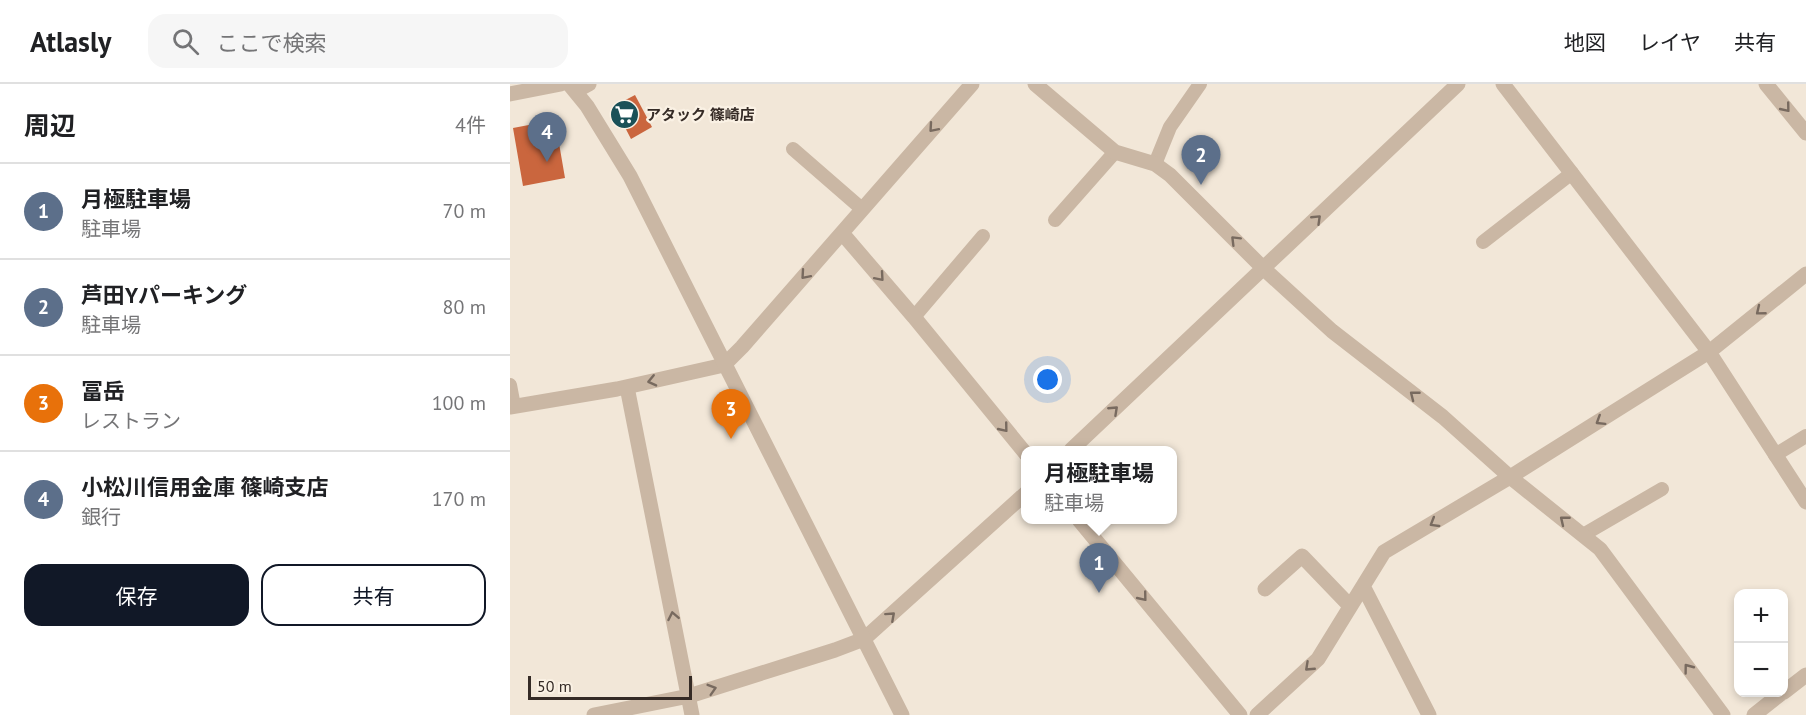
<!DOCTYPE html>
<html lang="ja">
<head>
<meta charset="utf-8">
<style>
	:root { --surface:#fff; --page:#f6f6f6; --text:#202124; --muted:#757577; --line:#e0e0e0; --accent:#111827 }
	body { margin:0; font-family:"PT Sans","Noto Sans JP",sans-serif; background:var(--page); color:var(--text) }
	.controls { position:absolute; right:18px; bottom:18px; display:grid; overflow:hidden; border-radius:12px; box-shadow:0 3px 9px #0003 }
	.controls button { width:54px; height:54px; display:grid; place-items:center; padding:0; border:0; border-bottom:2px solid var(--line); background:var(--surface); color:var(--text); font:30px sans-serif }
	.scale { position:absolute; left:18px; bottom:15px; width:164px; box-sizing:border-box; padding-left:6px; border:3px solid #352b26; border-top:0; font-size:16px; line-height:21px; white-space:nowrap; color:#352b26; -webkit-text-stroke:4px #faf1e4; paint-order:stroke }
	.you { position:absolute; left:538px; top:296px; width:21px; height:21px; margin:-15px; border:4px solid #fff; border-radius:50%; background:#1a73e8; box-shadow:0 0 0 9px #1a73e833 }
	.badge { display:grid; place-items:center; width:39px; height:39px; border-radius:50%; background:var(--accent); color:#fff; font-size:20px; font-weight:700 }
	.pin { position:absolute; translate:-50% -50px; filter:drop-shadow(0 2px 3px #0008) }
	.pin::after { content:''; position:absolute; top:32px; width:21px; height:18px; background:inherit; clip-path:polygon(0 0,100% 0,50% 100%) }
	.popup { position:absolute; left:511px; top:362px; width:156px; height:78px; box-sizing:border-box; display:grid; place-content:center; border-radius:12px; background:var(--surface); filter:drop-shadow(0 2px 4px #0005); font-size:20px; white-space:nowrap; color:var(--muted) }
	.popup b { font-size:22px; color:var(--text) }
	.popup::after { content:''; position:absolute; left:50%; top:100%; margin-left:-12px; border:12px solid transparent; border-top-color:var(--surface) }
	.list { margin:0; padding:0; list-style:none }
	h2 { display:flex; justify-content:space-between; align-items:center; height:78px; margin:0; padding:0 24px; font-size:26px }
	h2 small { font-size:20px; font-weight:400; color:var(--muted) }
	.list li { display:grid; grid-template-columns:39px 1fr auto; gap:18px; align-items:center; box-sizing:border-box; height:96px; padding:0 24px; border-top:2px solid var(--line) }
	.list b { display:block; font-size:22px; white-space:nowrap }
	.list p { margin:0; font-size:20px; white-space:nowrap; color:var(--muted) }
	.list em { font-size:20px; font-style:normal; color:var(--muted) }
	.actions { display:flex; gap:12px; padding:18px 24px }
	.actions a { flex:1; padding:14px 0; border:2px solid var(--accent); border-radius:18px; text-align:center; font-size:21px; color:var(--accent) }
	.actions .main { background:var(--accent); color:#fff }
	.icon { flex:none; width:33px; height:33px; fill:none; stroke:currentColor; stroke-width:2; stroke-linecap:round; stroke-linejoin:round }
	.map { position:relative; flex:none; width:1296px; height:631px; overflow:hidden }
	header { display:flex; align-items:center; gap:36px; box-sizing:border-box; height:84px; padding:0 30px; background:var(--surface); border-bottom:2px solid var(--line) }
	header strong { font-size:28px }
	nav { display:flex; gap:33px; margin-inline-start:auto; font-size:21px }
	.search { width:420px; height:54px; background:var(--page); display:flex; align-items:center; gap:15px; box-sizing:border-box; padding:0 21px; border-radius:18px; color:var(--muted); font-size:22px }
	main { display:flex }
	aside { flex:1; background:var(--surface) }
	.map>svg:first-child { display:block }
	.building { fill:#ca663e }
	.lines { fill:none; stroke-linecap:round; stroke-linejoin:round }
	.service { stroke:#cab7a4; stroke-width:14 }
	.minor { stroke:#cab7a4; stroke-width:15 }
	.tertiary { stroke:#cab7a4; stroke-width:15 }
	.oneway { stroke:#786a5f }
	.labels { text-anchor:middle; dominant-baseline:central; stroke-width:4.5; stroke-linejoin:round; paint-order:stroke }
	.poi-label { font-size:15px; font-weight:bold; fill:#352b26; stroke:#faf1e4; text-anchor:start }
</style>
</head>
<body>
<header>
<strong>Atlasly</strong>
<div class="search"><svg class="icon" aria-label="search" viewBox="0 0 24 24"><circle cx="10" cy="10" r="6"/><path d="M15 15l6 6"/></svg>ここで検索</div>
<nav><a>地図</a><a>レイヤ</a><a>共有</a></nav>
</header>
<main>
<aside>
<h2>周辺<small>4件</small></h2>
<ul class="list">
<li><span class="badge" style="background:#5c6f8a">1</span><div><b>月極駐車場</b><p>駐車場</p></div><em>70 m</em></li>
<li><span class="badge" style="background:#5c6f8a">2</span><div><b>芦田Yパーキング</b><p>駐車場</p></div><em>80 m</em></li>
<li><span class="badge" style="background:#e8710a">3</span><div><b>冨岳</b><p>レストラン</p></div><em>100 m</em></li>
<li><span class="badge" style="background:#5c6f8a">4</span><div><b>小松川信用金庫 篠崎支店</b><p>銀行</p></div><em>170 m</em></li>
</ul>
<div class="actions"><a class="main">保存</a><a>共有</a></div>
</aside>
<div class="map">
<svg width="1296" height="631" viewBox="0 0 1296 631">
	<rect width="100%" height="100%" fill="#f2e7d8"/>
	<path class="building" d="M125 11 142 43 121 55 104 22Z
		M45 36 55 94 13 102 3 44Z"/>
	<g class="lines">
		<path class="service" d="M283 65 352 125
			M645 80 660 43 690 0
			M545 136 605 68
			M973 158 1062 89
			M404 233 473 152
			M0 301 4 322
			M1265 371 1296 352
			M1073 451 1152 405"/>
		<path class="minor" d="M525 0 605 68 645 80 660 91 754 185 822 247 933 333 1000 393 1090 465 1213 631
			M993 0 1199 268 1296 418
			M1256 0 1296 49
			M66 7 79 0
			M0 10 51 0
			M332 149 404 233 516 370
			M117 303 182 631
			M0 323 107 305 214 281 232 263 462 0
			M561 366 948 0
			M569 436 730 631
			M853 502 919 631
			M755 505 792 472 840 522
			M1274 608 1296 591
			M84 631 179 612 325 566 354 555 516 409
			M747 631 808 575 874 468 1000 393 1199 268 1296 190
			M1244 631 1273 608"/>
		<path class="tertiary" d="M59 0 77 22 120 92 392 631"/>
	</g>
	<defs><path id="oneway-chevron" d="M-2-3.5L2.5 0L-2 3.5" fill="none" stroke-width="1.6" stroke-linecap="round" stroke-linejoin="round" transform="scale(1.5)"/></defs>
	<g class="oneway">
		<use href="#oneway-chevron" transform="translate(1276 24) rotate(51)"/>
		<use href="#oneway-chevron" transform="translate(423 44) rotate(131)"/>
		<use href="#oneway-chevron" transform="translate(807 135) rotate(-44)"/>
		<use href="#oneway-chevron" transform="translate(725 156) rotate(-135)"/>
		<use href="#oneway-chevron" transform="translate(295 191) rotate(131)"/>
		<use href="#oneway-chevron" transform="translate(370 193) rotate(49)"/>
		<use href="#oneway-chevron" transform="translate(1250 227) rotate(141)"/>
		<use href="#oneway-chevron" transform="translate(142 297) rotate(167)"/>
		<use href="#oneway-chevron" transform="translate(904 311) rotate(-142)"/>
		<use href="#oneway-chevron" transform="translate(604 326) rotate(-43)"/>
		<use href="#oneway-chevron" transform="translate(1090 337) rotate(148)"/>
		<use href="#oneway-chevron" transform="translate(494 344) rotate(51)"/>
		<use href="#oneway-chevron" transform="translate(1054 436) rotate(-141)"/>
		<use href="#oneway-chevron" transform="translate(924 439) rotate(149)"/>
		<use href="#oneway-chevron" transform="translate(633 513) rotate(51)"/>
		<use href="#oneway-chevron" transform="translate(163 532) rotate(-101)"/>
		<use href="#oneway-chevron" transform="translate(381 532) rotate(-42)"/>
		<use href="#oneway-chevron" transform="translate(799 583) rotate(137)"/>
		<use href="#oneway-chevron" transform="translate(1178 584) rotate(-127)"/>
		<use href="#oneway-chevron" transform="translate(202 605) rotate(-17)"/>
	</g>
	<defs>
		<symbol id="supermarket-disc" viewBox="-11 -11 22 22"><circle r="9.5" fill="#1a5158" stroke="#faf1e4"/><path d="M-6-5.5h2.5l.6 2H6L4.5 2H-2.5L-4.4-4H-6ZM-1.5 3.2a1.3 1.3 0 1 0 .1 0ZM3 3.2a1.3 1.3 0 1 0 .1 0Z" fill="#fff"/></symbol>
	</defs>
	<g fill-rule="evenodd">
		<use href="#supermarket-disc" x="98" y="14" width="33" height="33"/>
	</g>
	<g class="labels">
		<g class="poi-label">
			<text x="136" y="30">アタック 篠崎店</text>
		</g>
	</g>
</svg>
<div class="controls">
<button>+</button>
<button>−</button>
</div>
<div class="scale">50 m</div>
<div class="you"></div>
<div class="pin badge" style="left:589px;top:509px;background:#5c6f8a">1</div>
<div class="popup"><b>月極駐車場</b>駐車場</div>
<div class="pin badge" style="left:691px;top:101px;background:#5c6f8a">2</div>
<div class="pin badge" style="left:221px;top:355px;background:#e8710a">3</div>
<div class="pin badge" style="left:37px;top:78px;background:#5c6f8a">4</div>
</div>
</main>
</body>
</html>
